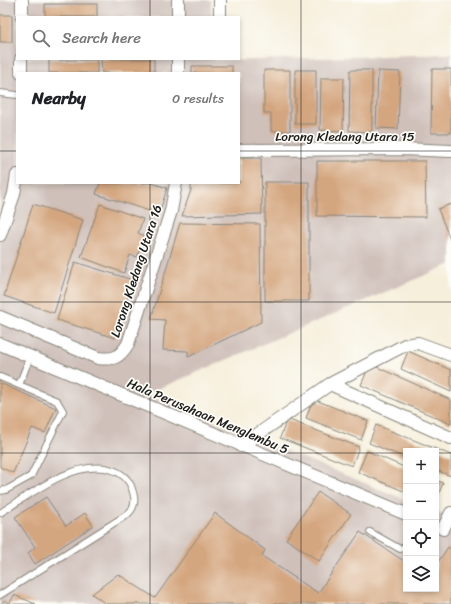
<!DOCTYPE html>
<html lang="en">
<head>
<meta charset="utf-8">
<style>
	:root { --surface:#fff; --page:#f6f6f6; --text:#202124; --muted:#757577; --line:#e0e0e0 }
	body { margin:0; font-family:Sriracha,sans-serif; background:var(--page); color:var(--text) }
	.controls { position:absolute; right:12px; bottom:12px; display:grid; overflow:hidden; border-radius:0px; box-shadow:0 2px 6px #0003 }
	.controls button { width:36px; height:36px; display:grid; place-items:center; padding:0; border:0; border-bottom:1px solid var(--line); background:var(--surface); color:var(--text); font:20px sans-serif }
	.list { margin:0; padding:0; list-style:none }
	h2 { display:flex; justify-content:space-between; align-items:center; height:52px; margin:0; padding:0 16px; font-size:17px }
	h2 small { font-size:13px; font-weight:400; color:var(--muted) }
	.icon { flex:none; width:22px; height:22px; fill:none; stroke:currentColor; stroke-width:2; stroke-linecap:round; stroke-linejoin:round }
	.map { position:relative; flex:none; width:451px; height:604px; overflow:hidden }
	.search { position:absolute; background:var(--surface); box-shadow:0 2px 6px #0003; left:16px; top:16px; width:224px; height:44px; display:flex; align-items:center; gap:10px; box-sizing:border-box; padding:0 14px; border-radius:0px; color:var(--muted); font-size:15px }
	.panel { position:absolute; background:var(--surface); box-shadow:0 2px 6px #0003; left:16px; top:72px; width:224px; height:112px; border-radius:0px }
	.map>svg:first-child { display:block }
	.industrial { fill:#cfc0ba; fill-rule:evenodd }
	.building { fill:#d4a67f }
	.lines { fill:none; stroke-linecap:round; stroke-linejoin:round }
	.lane-casing { stroke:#89867c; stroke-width:8 }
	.street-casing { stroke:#89867c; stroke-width:14 }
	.lane { stroke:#fff; stroke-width:6 }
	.street { stroke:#fff; stroke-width:12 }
	.grid { fill:none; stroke:#1c1c1c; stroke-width:1; stroke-opacity:0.55 }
	.labels { text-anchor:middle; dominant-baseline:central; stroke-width:3.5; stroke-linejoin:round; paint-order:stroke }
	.street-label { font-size:13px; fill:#1c1c1c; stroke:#fdfcf7 }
</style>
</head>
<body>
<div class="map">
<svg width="451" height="604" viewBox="0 0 451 604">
	<rect width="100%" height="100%" fill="#fdfcf7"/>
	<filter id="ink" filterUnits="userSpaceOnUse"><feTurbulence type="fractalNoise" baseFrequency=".025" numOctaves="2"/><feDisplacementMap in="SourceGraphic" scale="8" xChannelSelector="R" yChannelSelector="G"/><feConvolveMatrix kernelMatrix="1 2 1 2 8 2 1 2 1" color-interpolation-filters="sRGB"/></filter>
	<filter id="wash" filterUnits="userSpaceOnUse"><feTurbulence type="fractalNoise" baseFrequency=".012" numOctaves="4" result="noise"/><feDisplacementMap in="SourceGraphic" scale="16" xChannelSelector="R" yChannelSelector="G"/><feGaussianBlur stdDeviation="0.9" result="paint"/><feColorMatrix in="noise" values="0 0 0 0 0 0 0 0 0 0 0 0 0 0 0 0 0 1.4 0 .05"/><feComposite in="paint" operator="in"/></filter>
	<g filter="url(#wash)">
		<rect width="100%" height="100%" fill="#f6efdc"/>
		<path class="industrial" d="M0 0H211L212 17H17V59H213L214 61 451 54V264L146 394 406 500V589H436V512L451 518V604H0ZM17 73H239V183H17Z"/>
		<g id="blocks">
			<path class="building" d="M45 4H97V17H45Z
				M0 15H12V42H0Z
				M101 59H154V73H102Z
				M49 60H97V73H49Z
				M192 66H232V73H192Z
				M432 69H451V133H431Z
				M264 70H290V131H271V113H264Z
				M295 70H316V124H295Z
				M350 70H372V132L349 131Z
				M378 71 400 72 398 129 376 128Z
				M321 78H344L343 131 320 130Z
				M239 158H261L262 214 182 216 191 190V183H239Z
				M317 161H425L426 217 317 216Z
				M265 182H309V301H265Z
				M100 183H152L167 188 159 214 96 194Z
				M33 204 83 220 54 313 4 296Z
				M100 204 143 219 138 233 145 236 137 257 130 255 124 273 81 257Z
				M451 204V242L438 209Z
				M180 223 260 224 261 322 188 357V351L163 350 165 320 151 319Z
				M75 262 133 280 115 338 57 320Z
				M408 351 451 370V392L401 369Z
				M370 364 451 400V424L361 385Z
				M0 383 56 408 45 433 32 428 13 473 0 467Z
				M313 399 368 421 361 440 306 418Z
				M287 419 359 447 352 466 280 438Z
				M376 425 451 455V476L436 470V451H406V458L369 443Z
				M367 451 406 468V492L358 472Z
				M436 480 443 483 436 501Z
				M318 492 351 514 319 561 286 539Z
				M46 497 66 526 85 513 93 526 35 564 28 553 35 547 15 517Z
				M215 513 265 550 262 556 318 593 360 532 404 561 406 558V589H436V565L448 547 451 549V604H106L92 594 118 574 155 598Z
				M14 595 36 604H0L4 601 10 603Z"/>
		</g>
	</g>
	<g filter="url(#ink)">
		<use href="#blocks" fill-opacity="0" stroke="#89867c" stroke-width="1"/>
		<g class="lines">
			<defs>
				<path id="lane" d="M0 93 17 95
					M0 377 19 385
					M0 491 6 490 31 476 63 411 57 401 19 385 30 357
					M0 513C30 495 68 463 105 468 116 470 126 475 131 486 135 497 137 505 128 514L0 595
					M370 532 400 549 405 547 406 545"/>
				<path id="street" d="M178 0V17
					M22 17V0
					M220 17V0
					M178 59V73
					M21 73V59
					M239 150 403 149 451 151
					M0 235 14 194 17 175
					M0 317 98 358C114 360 119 358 128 344L171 211 176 183
					M0 344 406 514
					M330 384 451 438
					M241 446 330 384 405 345 418 343 451 355
					M443 529 451 513"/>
			</defs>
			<use href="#lane" class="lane-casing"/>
			<use href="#street" class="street-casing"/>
			<use href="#lane" class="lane"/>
			<use href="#street" class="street"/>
		</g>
	</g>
	<path class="grid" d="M150 0V17M301 0V604M150 59V73M0 151H17M239 151H451M150 183V604M0 302H451M0 453H406M436 453H451"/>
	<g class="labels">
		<g class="street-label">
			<text x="345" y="136">Lorong Kledang Utara 15</text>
			<text transform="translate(136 271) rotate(-72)">Lorong Kledang Utara 16</text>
			<text transform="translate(208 416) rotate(23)">Hala Perusahaan Menglembu 5</text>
		</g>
	</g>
</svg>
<div class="controls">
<button>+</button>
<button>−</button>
<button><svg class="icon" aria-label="locate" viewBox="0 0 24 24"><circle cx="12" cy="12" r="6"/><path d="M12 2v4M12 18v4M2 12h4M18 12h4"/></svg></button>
<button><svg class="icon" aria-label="layers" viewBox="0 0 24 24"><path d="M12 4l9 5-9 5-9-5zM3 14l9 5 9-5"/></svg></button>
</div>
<div class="search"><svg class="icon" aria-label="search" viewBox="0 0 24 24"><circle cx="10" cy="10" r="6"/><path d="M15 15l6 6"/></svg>Search here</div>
<section class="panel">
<h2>Nearby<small>0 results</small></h2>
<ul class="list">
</ul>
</section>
</div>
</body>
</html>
